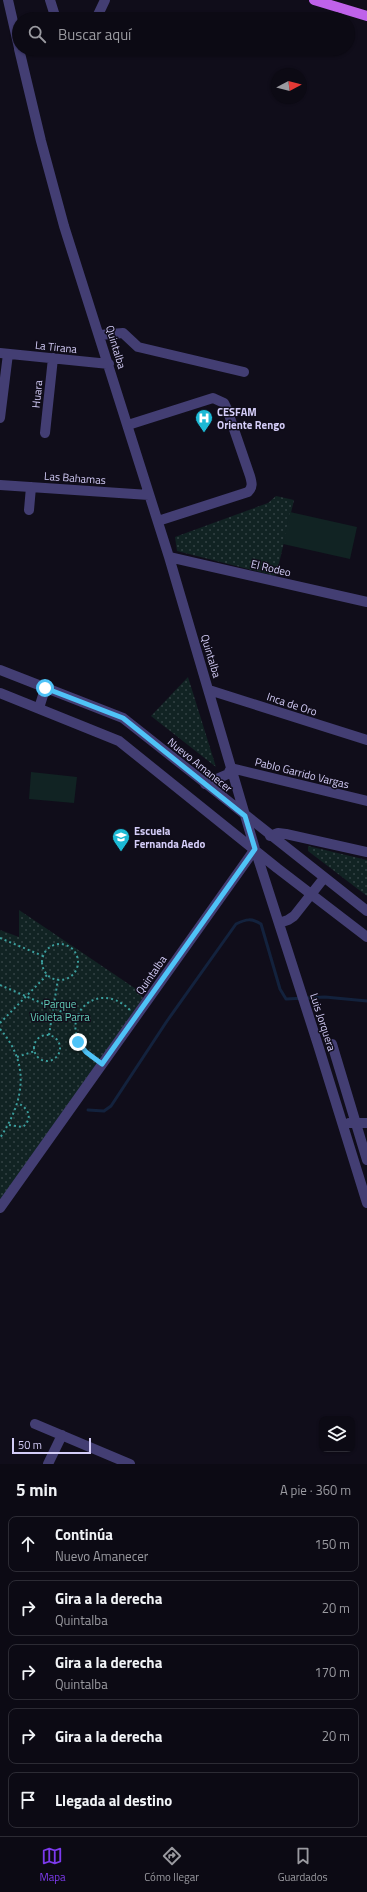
<!DOCTYPE html>
<html lang="es">
<head>
<meta charset="utf-8">
<style>
	:root { --surface:#0c0a14; --page:#15131d; --text:#f1f3f6; --muted:#9a9aa0; --line:#2c2b34; --accent:#7c3aed }
	body { margin:0; font-family:"Titillium Web",sans-serif; background:var(--page); color:var(--text) }
	.controls { position:absolute; right:12px; bottom:12px; display:grid; overflow:hidden; border-radius:8px; box-shadow:0 1px 3px #0004 }
	.controls button { width:36px; height:36px; display:grid; place-items:center; padding:0; border:0; border-bottom:1px solid var(--line); background:var(--surface); color:var(--text); font:20px sans-serif }
	.compass { position:absolute; left:271px; top:68px; width:36px; height:36px; border-radius:50%; background:var(--surface); box-shadow:0 1px 3px #0004; rotate:83deg }
	.scale { position:absolute; left:12px; bottom:10px; width:79px; box-sizing:border-box; padding-left:4px; border:2px solid #d4cdf8; border-top:0; font-size:11px; line-height:14px; white-space:nowrap; color:#d4cdf8; -webkit-text-stroke:3px #100d1a; paint-order:stroke }
	.stop { position:absolute; width:12px; height:12px; margin:-9px; border:3px solid #4fc3f7; border-radius:50%; background:#fff }
	.stop.end { background:#4fc3f7; border-color:#fff; box-shadow:0 1px 4px #0008 }
	.list { margin:0; padding:0; list-style:none }
	h2 { display:flex; justify-content:space-between; align-items:center; height:52px; margin:0; padding:0 16px; font-size:17px }
	h2 small { font-size:13px; font-weight:400; color:var(--muted) }
	.list li { display:grid; grid-template-columns:26px 1fr auto; gap:12px; align-items:center; box-sizing:border-box; height:56px; margin:0 8px 8px; padding:0 8px; border:1px solid var(--line); border-radius:8px }
	.list b { display:block; font-size:15px; white-space:nowrap }
	.list p { margin:0; font-size:13px; white-space:nowrap; color:var(--muted) }
	.list em { font-size:13px; font-style:normal; color:var(--muted) }
	.icon { flex:none; width:22px; height:22px; fill:none; stroke:currentColor; stroke-width:2; stroke-linecap:round; stroke-linejoin:round }
	.map { position:relative; flex:none; width:367px; height:1464px; overflow:hidden }
	.search { position:absolute; background:var(--surface); box-shadow:0 1px 3px #0004; left:12px; right:12px; top:12px; height:44px; display:flex; align-items:center; gap:10px; box-sizing:border-box; padding:0 14px; border-radius:22px; color:var(--muted); font-size:15px }
	.sheet { height:372px; background:var(--surface) }
	nav { display:flex; justify-content:space-around; align-items:center; box-sizing:border-box; height:56px; border-top:1px solid var(--line); background:var(--surface); font-size:11px; color:var(--muted) }
	nav a { display:grid; justify-items:center; gap:2px }
	nav .on { color:var(--accent) }
	.map>svg:first-child { display:block }
	.green { fill:url(#green-dots) }
	.pitch { fill:#112323 }
	.lines { fill:none; stroke-linecap:round; stroke-linejoin:round }
	.stream { stroke:#13223d; stroke-width:3 }
	.path { stroke:#3b9e9d; stroke-width:2; stroke-dasharray:2 3; stroke-linecap:butt }
	.minor { stroke:#433e73; stroke-width:10 }
	.major { stroke:#bf62ea; stroke-width:10 }
	.route { stroke:#4fc3f7; stroke-width:5 }
	.labels { text-anchor:middle; dominant-baseline:central; stroke-width:3; stroke-linejoin:round; paint-order:stroke }
	.street-label { font-size:11px; fill:#d4cdf8; stroke:#100d1a }
	.poi-label { font-size:11px; font-weight:bold; fill:#d4cdf8; stroke:#100d1a; text-anchor:start }
	.park-label { font-size:11px; fill:#63ceb9; stroke:#100d1a }
</style>
</head>
<body>
<div class="map">
<svg width="367" height="1464" viewBox="0 0 367 1464">
	<defs>
		<pattern id="green-dots" width="8" height="8" patternUnits="userSpaceOnUse"><rect width="8" height="8" fill="#112323"/><path d="M2 2h.1M6 6h.1" fill="none" stroke="#334244" stroke-width="1.8" stroke-linecap="round"/></pattern>
	</defs>
	<rect width="100%" height="100%" fill="#100d1a"/>
	<path class="green" d="M276 496 294 500 276 576 177 551 175 537 268 503Z
		M188 677 216 767 151 716Z
		M308 846 367 860V896L308 851Z
		M19 910 139 991 143 998 0 1207V930L19 937Z"/>
	<path class="pitch" d="M290 512 357 527 350 559 283 544Z
		M31 772 77 777 74 803 29 799Z"/>
	<g class="lines">
		<path class="stream" d="M88 1110 104 1111 111 1106 167 1021 236 924C246 919 252 918 261 924L280 989 286 999 325 997 367 1001"/>
		<path class="path" d="M0 938 43 956
			M42 962a18 18 0 1 1 36 0a18 18 0 1 1-36 0Z
			M0 985 76 1018
			M0 1023 48 974
			M0 1029C31 1065 24 1101 0 1138
			M49 1035 58 979
			M34 1048a13 13 0 1 1 26 0a13 13 0 1 1-26 0Z
			M17 1057 35 1051
			M94 1058C50 1027 93 974 130 1010
			M9 1125 23 1127C33 1118 29 1109 18 1103"/>
		<path class="minor" d="M8 0 19 48
			M50 0 56 19
			M96 19 105 0
			M19 49 41 141 64 226 169 557 255 849 318 1045 367 1203
			M100 335 123 333 138 347 244 372
			M0 353 109 364
			M0 418 8 354
			M128 425 213 398 224 403 227 409 250 476C252 483 253 487 248 492L158 521
			M45 433 53 358
			M0 485 149 495
			M29 510 31 487
			M169 557 367 602
			M0 670 123 718 367 911
			M209 690 367 740
			M0 693 119 741 277 868 367 937
			M39 708 45 689
			M205 784 228 774 231 768 367 801
			M270 836 278 833 286 834 367 852
			M279 923 288 920 294 916 324 878
			M332 1044 367 1160
			M349 1123H367
			M0 1208 255 849
			M35 1424 130 1464
			M48 1464 62 1435"/>
		<path class="major" d="M314 0 367 16"/>
	</g>
	<g class="lines">
		<path class="route" d="M45 688 123 718 245 816 255 849 102 1064 86 1052 78 1042"/>
	</g>
	<defs>
		<symbol id="hospital-pin" viewBox="-11 -11 22 30"><path d="M0 17L-7.5 6A9.5 9.5 0 1 1 7.5 6Z" fill="#1cb9d5" stroke="#100d1a"/><path d="M-5-5h3v3.5h4V-5h3V5h-3V1.5h-4V5h-3Z" fill="#fff"/></symbol>
		<symbol id="school-pin" viewBox="-11 -11 22 30"><path d="M0 17L-7.5 6A9.5 9.5 0 1 1 7.5 6Z" fill="#1cb9d5" stroke="#100d1a"/><path d="M0-5L7-2L0 1L-7-2ZM-4 1L0 2.5L4 1V4Q0 6-4 4Z" fill="#fff"/></symbol>
	</defs>
	<g fill-rule="evenodd">
		<use href="#hospital-pin" x="194" y="408" width="20" height="27"/>
		<use href="#school-pin" x="111" y="827" width="20" height="27"/>
	</g>
	<g class="labels">
		<g class="street-label">
			<text transform="translate(56 347) rotate(6)">La Tirana</text>
			<text transform="translate(116 347) rotate(73)">Quintalba</text>
			<text transform="translate(37 394) rotate(-84)">Huara</text>
			<text transform="translate(75 478) rotate(4)">Las Bahamas</text>
			<text transform="translate(271 568) rotate(13)">El Rodeo</text>
			<text transform="translate(211 656) rotate(73)">Quintalba</text>
			<text transform="translate(292 704) rotate(18)">Inca de Oro</text>
			<text transform="translate(200 765) rotate(39)">Nuevo Amanecer</text>
			<text transform="translate(302 773) rotate(14)">Pablo Garrido Vargas</text>
			<text transform="translate(151 975) rotate(-55)">Quintalba</text>
			<text transform="translate(323 1022) rotate(72)">Luis Jorquera</text>
		</g>
		<g class="poi-label">
			<text x="217" y="412">CESFAM<tspan x="217" dy="13">Oriente Rengo</tspan></text>
			<text x="134" y="831">Escuela<tspan x="134" dy="13">Fernanda Aedo</tspan></text>
		</g>
		<g class="park-label">
			<text x="60" y="1004">Parque<tspan x="60" dy="13">Violeta Parra</tspan></text>
		</g>
	</g>
</svg>
<div class="controls">
<button><svg class="icon" aria-label="layers" viewBox="0 0 24 24"><path d="M12 4l9 5-9 5-9-5zM3 14l9 5 9-5"/></svg></button>
</div>
<svg class="compass" viewBox="-18 -18 36 36"><path d="M0-13l5 13h-10z" fill="#e53935"/><path d="M0 13l5-13h-10z" fill="#9a9aa0"/></svg>
<div class="scale">50 m</div>
<div class="stop" style="left:45px;top:688px"></div>
<div class="stop end" style="left:78px;top:1042px"></div>
<div class="search"><svg class="icon" aria-label="search" viewBox="0 0 24 24"><circle cx="10" cy="10" r="6"/><path d="M15 15l6 6"/></svg>Buscar aquí</div>
</div>
<section class="sheet">
<h2>5 min<small>A pie · 360 m</small></h2>
<ul class="list">
<li><svg class="icon" aria-label="ahead" viewBox="0 0 24 24"><path d="M12 20V5M6 11l6-6 6 6"/></svg><div><b>Continúa</b><p>Nuevo Amanecer</p></div><em>150 m</em></li>
<li><svg class="icon" aria-label="right" viewBox="0 0 24 24"><path d="M7 20v-9h11M14 6l5 5-5 5"/></svg><div><b>Gira a la derecha</b><p>Quintalba</p></div><em>20 m</em></li>
<li><svg class="icon" aria-label="right" viewBox="0 0 24 24"><path d="M7 20v-9h11M14 6l5 5-5 5"/></svg><div><b>Gira a la derecha</b><p>Quintalba</p></div><em>170 m</em></li>
<li><svg class="icon" aria-label="right" viewBox="0 0 24 24"><path d="M7 20v-9h11M14 6l5 5-5 5"/></svg><div><b>Gira a la derecha</b></div><em>20 m</em></li>
<li><svg class="icon" aria-label="arrive" viewBox="0 0 24 24"><path d="M6 21V4h12l-3 4 3 4H6"/></svg><div><b>Llegada al destino</b></div></li>
</ul>
</section>
<nav>
<a class="on"><svg class="icon" aria-label="map" viewBox="0 0 24 24"><path d="M3 6l6-2 6 2 6-2v14l-6 2-6-2-6 2zM9 4v14M15 6v14"/></svg>Mapa</a>
<a><svg class="icon" aria-label="directions" viewBox="0 0 24 24"><path d="M12 3l9 9-9 9-9-9zM9 14v-3h6M13 9l2 2-2 2"/></svg>Cómo llegar</a>
<a><svg class="icon" aria-label="saved" viewBox="0 0 24 24"><path d="M7 4h10v16l-5-4-5 4z"/></svg>Guardados</a>
</nav>
</body>
</html>
